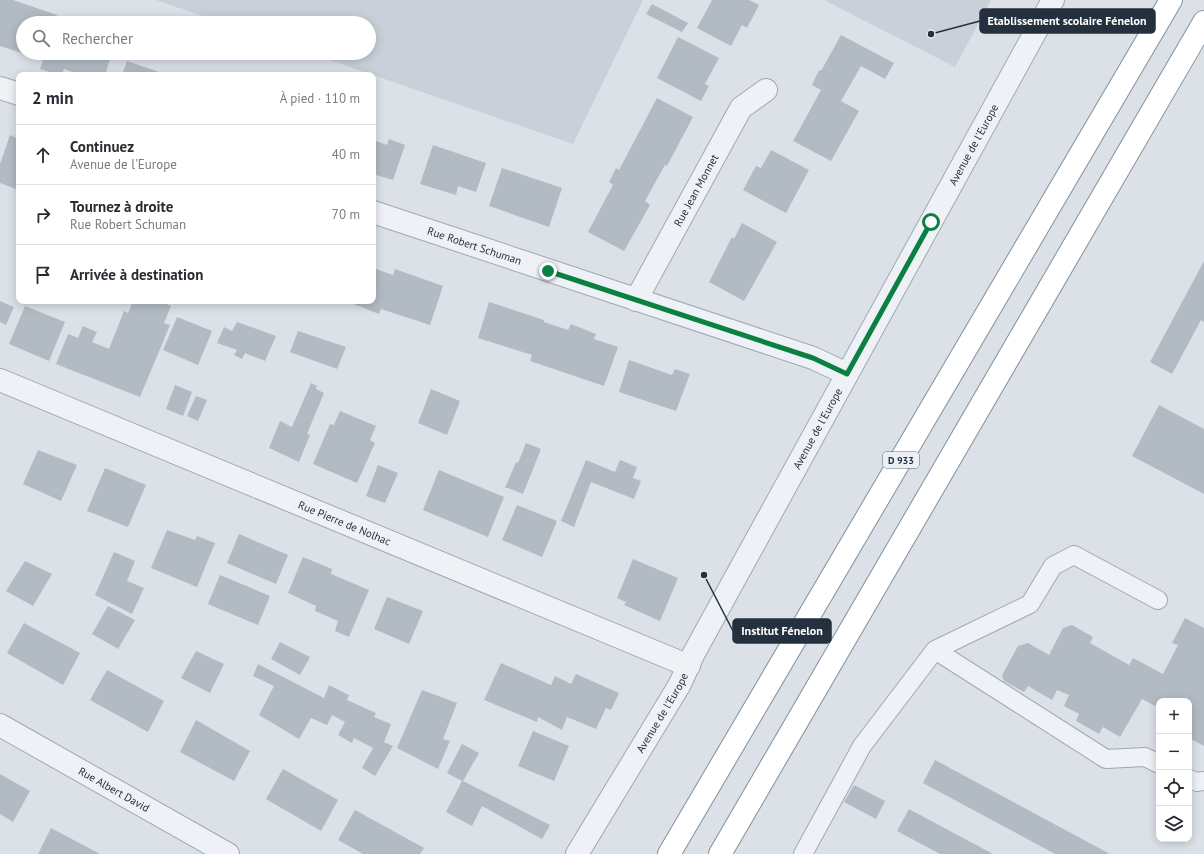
<!DOCTYPE html>
<html lang="fr">
<head>
<meta charset="utf-8">
<style>
	:root { --surface:#fff; --page:#f7f7f7; --text:#2b2b33; --muted:#7c7c81; --line:#e1e1e2 }
	body { margin:0; font-family:"PT Sans",sans-serif; background:var(--page); color:var(--text) }
	.controls { position:absolute; right:12px; bottom:12px; display:grid; overflow:hidden; border-radius:8px; box-shadow:0 2px 10px #0003 }
	.controls button { width:36px; height:36px; display:grid; place-items:center; padding:0; border:0; border-bottom:1px solid var(--line); background:var(--surface); color:var(--text); font:20px sans-serif }
	.stop { position:absolute; width:12px; height:12px; margin:-9px; border:3px solid #0b8043; border-radius:50%; background:#fff }
	.stop.end { background:#0b8043; border-color:#fff; box-shadow:0 1px 4px #0008 }
	.list { margin:0; padding:0; list-style:none }
	h2 { display:flex; justify-content:space-between; align-items:center; height:52px; margin:0; padding:0 16px; font-size:17px }
	h2 small { font-size:13px; font-weight:400; color:var(--muted) }
	.list li { display:grid; grid-template-columns:26px 1fr auto; gap:12px; align-items:center; box-sizing:border-box; height:60px; padding:0 16px; border-top:1px solid var(--line) }
	.list b { display:block; font-size:15px; white-space:nowrap }
	.list p { margin:0; font-size:13px; white-space:nowrap; color:var(--muted) }
	.list em { font-size:13px; font-style:normal; color:var(--muted) }
	.icon { flex:none; width:22px; height:22px; fill:none; stroke:currentColor; stroke-width:2; stroke-linecap:round; stroke-linejoin:round }
	.map { position:relative; flex:none; width:1204px; height:854px; overflow:hidden }
	.search { position:absolute; background:var(--surface); box-shadow:0 2px 10px #0003; left:16px; top:16px; width:360px; height:44px; display:flex; align-items:center; gap:10px; box-sizing:border-box; padding:0 14px; border-radius:22px; color:var(--muted); font-size:15px }
	.panel { position:absolute; background:var(--surface); box-shadow:0 2px 10px #0003; left:16px; top:72px; width:360px; height:232px; border-radius:8px }
	.map>svg:first-child { display:block }
	.built { fill:#c9d0d9 }
	.building { fill:#b2bbc4 }
	.lines { fill:none; stroke-linecap:round; stroke-linejoin:round }
	.lane-casing { stroke:#a0a8b1; stroke-width:20 }
	.street-casing { stroke:#a0a8b1; stroke-width:24 }
	.highway-casing { stroke:#81909f; stroke-width:24 }
	.lane { stroke:#eef1f5; stroke-width:18 }
	.street { stroke:#eef1f5; stroke-width:22 }
	.highway { stroke:#fff; stroke-width:22 }
	.route { stroke:#0b8043; stroke-width:5 }
	.labels { text-anchor:middle; dominant-baseline:central; stroke-width:3; stroke-linejoin:round; paint-order:stroke }
	.shield { fill:#eaf0f5; stroke:#5f6a75; stroke-width:1 }
	.shield-label { font-size:10px; font-weight:bold; fill:#24303e }
	.street-label { font-size:11px; fill:#24303e; stroke:#eaf0f5 }
	.leader { fill:none; stroke:#24303e; stroke-width:1.5 }
	.callout-dot { fill:#24303e; stroke:#eaf0f5; stroke-width:1.5 }
	.callout { fill:#24303e; stroke:#24303e; stroke-width:1.5 }
	.callout-label { font-size:12px; text-anchor:middle; font-weight:bold; fill:#fff }
</style>
</head>
<body>
<div class="map">
<svg width="1204" height="854" viewBox="0 0 1204 854">
	<rect width="100%" height="100%" fill="#dbe1e7"/>
	<path class="built" d="M156 0H643L573 144 309 53H369V23H222Z
		M824 0H991L955 67Z"/>
	<path class="building" d="M0 0H13L57 15 56 19 67 23H23V53H112L105 75H81L64 69 62 75H58L40 69 43 60 0 46Z
		M712 0H749L759 5 747 28 742 25 731 46 697 28Z
		M652 4 688 23 682 32 646 14Z
		M841 35 894 63 885 79 861 66 841 101 859 111 831 161 793 141 821 90 812 85 819 70 821 71Z
		M678 37 719 58 705 84 709 86 701 101 657 78Z
		M127 61 168 75H122Z
		M657 98 693 117 667 166 665 165 645 201 650 205 624 251 588 232 613 185 609 182 616 168 619 170Z
		M10 135 19 139V190L0 183V164Z
		M389 139 405 145 393 180 376 175 373 184V140L387 145Z
		M433 145 486 163 476 192 458 186 456 195 420 184Z
		M771 150 809 170 786 213 743 190 756 166 761 168Z
		M502 168 562 188 549 227 489 206Z
		M742 223 777 242 744 301 709 282 732 237 734 239Z
		M1204 261V322L1201 320 1172 374 1150 362Z
		M373 268 393 275 395 269 443 286 430 325 381 309 379 314 346 301H373Z
		M0 301 14 307 6 325 0 322Z
		M133 301H160L171 306 164 323 170 325 140 397 56 364 68 334 78 338 83 326 97 332 92 342 109 349 124 311 128 313Z
		M489 302 544 320V322L568 330 571 324 596 334 594 339 618 347 604 386 530 361 532 355 478 338Z
		M25 306 65 322 49 361 9 344Z
		M177 317 212 331 198 365 163 350Z
		M237 322 276 336 265 361 245 353 242 359 234 355 237 350 217 343 224 327 232 331Z
		M298 331 346 347 337 369 290 352Z
		M629 360 672 375 675 369 690 374 676 411 619 392Z
		M311 383 317 386 316 389 324 393 307 434 310 435 299 462 269 448 280 421 292 427Z
		M175 385 192 392 183 416 166 409Z
		M431 389 460 401 447 435 418 423Z
		M196 396 207 400 198 421 187 416Z
		M1159 405 1204 429V494L1132 456Z
		M340 411 376 426 370 440 375 443 357 483 313 464 330 424 334 425Z
		M526 443 541 449 523 494 508 488H505L516 462 518 463Z
		M38 450 77 465 61 501 23 484Z
		M586 460 615 472 620 460 637 467 633 478 641 481 634 499 591 482 574 527 561 521Z
		M378 465 398 473 385 503 366 496Z
		M105 468 146 485 128 527 87 511Z
		M439 470 504 497 488 537 423 510Z
		M517 505 557 521 542 557 502 540Z
		M167 530 195 540 197 536 215 543 197 587 151 568Z
		M239 534 288 555 276 584 227 563Z
		M114 552 135 561 127 581 144 588 132 614 95 595Z
		M303 557 332 569 331 574 369 590 349 637 335 631 338 621 315 611 316 606 288 593Z
		M633 559 678 578 660 621 624 605 626 602 617 598Z
		M25 561 52 574 33 606 6 591Z
		M220 575 270 596 258 625 208 604Z
		M387 597 423 611 409 644 374 629Z
		M108 606 135 620 118 649 92 634Z
		M1185 618 1204 628V746L1189 738V701H1159V708L1142 699 1120 737 1103 727 1099 734 1076 721 1079 714 1064 706 1069 695 1057 690 1052 700 1028 686 1024 692 1004 681 1002 675 1018 646 1028 643 1049 655 1063 628 1072 625 1093 637 1090 643 1129 665 1133 658 1163 674 1178 645 1172 643Z
		M24 623 80 653 63 685 7 653Z
		M280 642 310 657 300 675 271 659Z
		M196 651 224 664 210 693 181 678Z
		M501 663 551 685 555 676 571 684 576 674 619 693 611 710 606 708 596 729 567 717 562 730 538 717 537 722 484 700Z
		M258 664 324 698 329 685 349 695 347 700 376 713 374 717 391 724 384 742 393 746 375 776 362 768 373 748 354 738 352 743 338 735 345 722 332 715 327 725 311 718 299 739 259 715 274 686 253 676Z
		M107 670 164 701 148 732 90 700Z
		M422 690 457 703 443 739 450 741 438 769 397 748Z
		M196 720 250 751 234 781 180 752Z
		M533 731 569 746 554 781 518 766Z
		M462 744 479 753 463 781 550 825 542 839 482 806 472 826 446 812 462 781 447 773Z
		M935 760 1110 854H1055L923 783Z
		M283 769 338 800 321 831 266 799Z
		M0 774 30 791 13 822 0 814Z
		M854 785 885 801 876 819 844 802Z
		M909 809 993 854H940L897 831Z
		M355 810 424 848 420 854H363L338 840Z
		M51 828 100 854H38Z"/>
	<g class="lines">
		<defs>
			<path id="lane" d="M935 650 1106 759 1145 757 1159 764
				M1189 779 1197 782 1204 781
				M803 854 862 746 935 650 1030 604 1053 566 1074 555 1158 600"/>
			<g id="street">
				<path d="M0 88 19 94"/>
				<path id="s1" d="M373 212 813 358 847 374"/>
				<path id="s2" d="M636 300 741 108 766 90"/>
				<path id="s3" d="M0 380 689 666"/>
				<path id="s4" d="M0 725 228 854"/>
				<path id="s5" d="M577 854 680 684 693 655 705 633 1053 0"/>
			</g>
			<path id="highway" d="M669 854 1171 0
				M720 854 1204 22"/>
		</defs>
		<use href="#lane" class="lane-casing"/>
		<use href="#street" class="street-casing"/>
		<use href="#highway" class="highway-casing"/>
		<use href="#lane" class="lane"/>
		<use href="#street" class="street"/>
		<use href="#highway" class="highway"/>
	</g>
	<g class="lines">
		<path class="route" d="M548 271 813 358 847 374 931 222"/>
	</g>
	<g class="labels">
		<rect class="shield" x="883" y="452" width="36" height="16" rx="3"/>
		<g class="shield-label">
			<text x="901" y="460">D 933</text>
		</g>
		<g class="street-label">
			<text stroke="none"><textPath href="#s5" startOffset="813">Avenue de l'Europe</textPath></text>
			<text stroke="none"><textPath href="#s2" startOffset="125">Rue Jean Monnet</textPath></text>
			<text stroke="none"><textPath href="#s1" startOffset="107">Rue Robert Schuman</textPath></text>
			<text stroke="none"><textPath href="#s5" startOffset="489">Avenue de l'Europe</textPath></text>
			<text stroke="none"><textPath href="#s3" startOffset="373">Rue Pierre de Nolhac</textPath></text>
			<text stroke="none"><textPath href="#s5" startOffset="165">Avenue de l'Europe</textPath></text>
			<text stroke="none"><textPath href="#s4" startOffset="131">Rue Albert David</textPath></text>
		</g>
	</g>
	<path class="leader" d="M931 34L980 21M704 575L733 631"/>
	<g class="callout-dot">
		<circle cx="931" cy="34" r="4"/>
		<circle cx="704" cy="575" r="4"/>
	</g>
	<g class="callout">
		<rect x="980" y="9" width="175" height="24" rx="4"/>
		<rect x="733" y="619" width="98" height="24" rx="4"/>
	</g>
	<g class="callout-label">
		<text x="1067" y="25">Etablissement scolaire Fénelon</text>
		<text x="782" y="635">Institut Fénelon</text>
	</g>
</svg>
<div class="controls">
<button>+</button>
<button>−</button>
<button><svg class="icon" aria-label="locate" viewBox="0 0 24 24"><circle cx="12" cy="12" r="6"/><path d="M12 2v4M12 18v4M2 12h4M18 12h4"/></svg></button>
<button><svg class="icon" aria-label="layers" viewBox="0 0 24 24"><path d="M12 4l9 5-9 5-9-5zM3 14l9 5 9-5"/></svg></button>
</div>
<div class="stop" style="left:931px;top:222px"></div>
<div class="stop end" style="left:548px;top:271px"></div>
<div class="search"><svg class="icon" aria-label="search" viewBox="0 0 24 24"><circle cx="10" cy="10" r="6"/><path d="M15 15l6 6"/></svg>Rechercher</div>
<section class="panel">
<h2>2 min<small>À pied · 110 m</small></h2>
<ul class="list">
<li><svg class="icon" aria-label="ahead" viewBox="0 0 24 24"><path d="M12 20V5M6 11l6-6 6 6"/></svg><div><b>Continuez</b><p>Avenue de l'Europe</p></div><em>40 m</em></li>
<li><svg class="icon" aria-label="right" viewBox="0 0 24 24"><path d="M7 20v-9h11M14 6l5 5-5 5"/></svg><div><b>Tournez à droite</b><p>Rue Robert Schuman</p></div><em>70 m</em></li>
<li><svg class="icon" aria-label="arrive" viewBox="0 0 24 24"><path d="M6 21V4h12l-3 4 3 4H6"/></svg><div><b>Arrivée à destination</b></div></li>
</ul>
</section>
</div>
</body>
</html>
